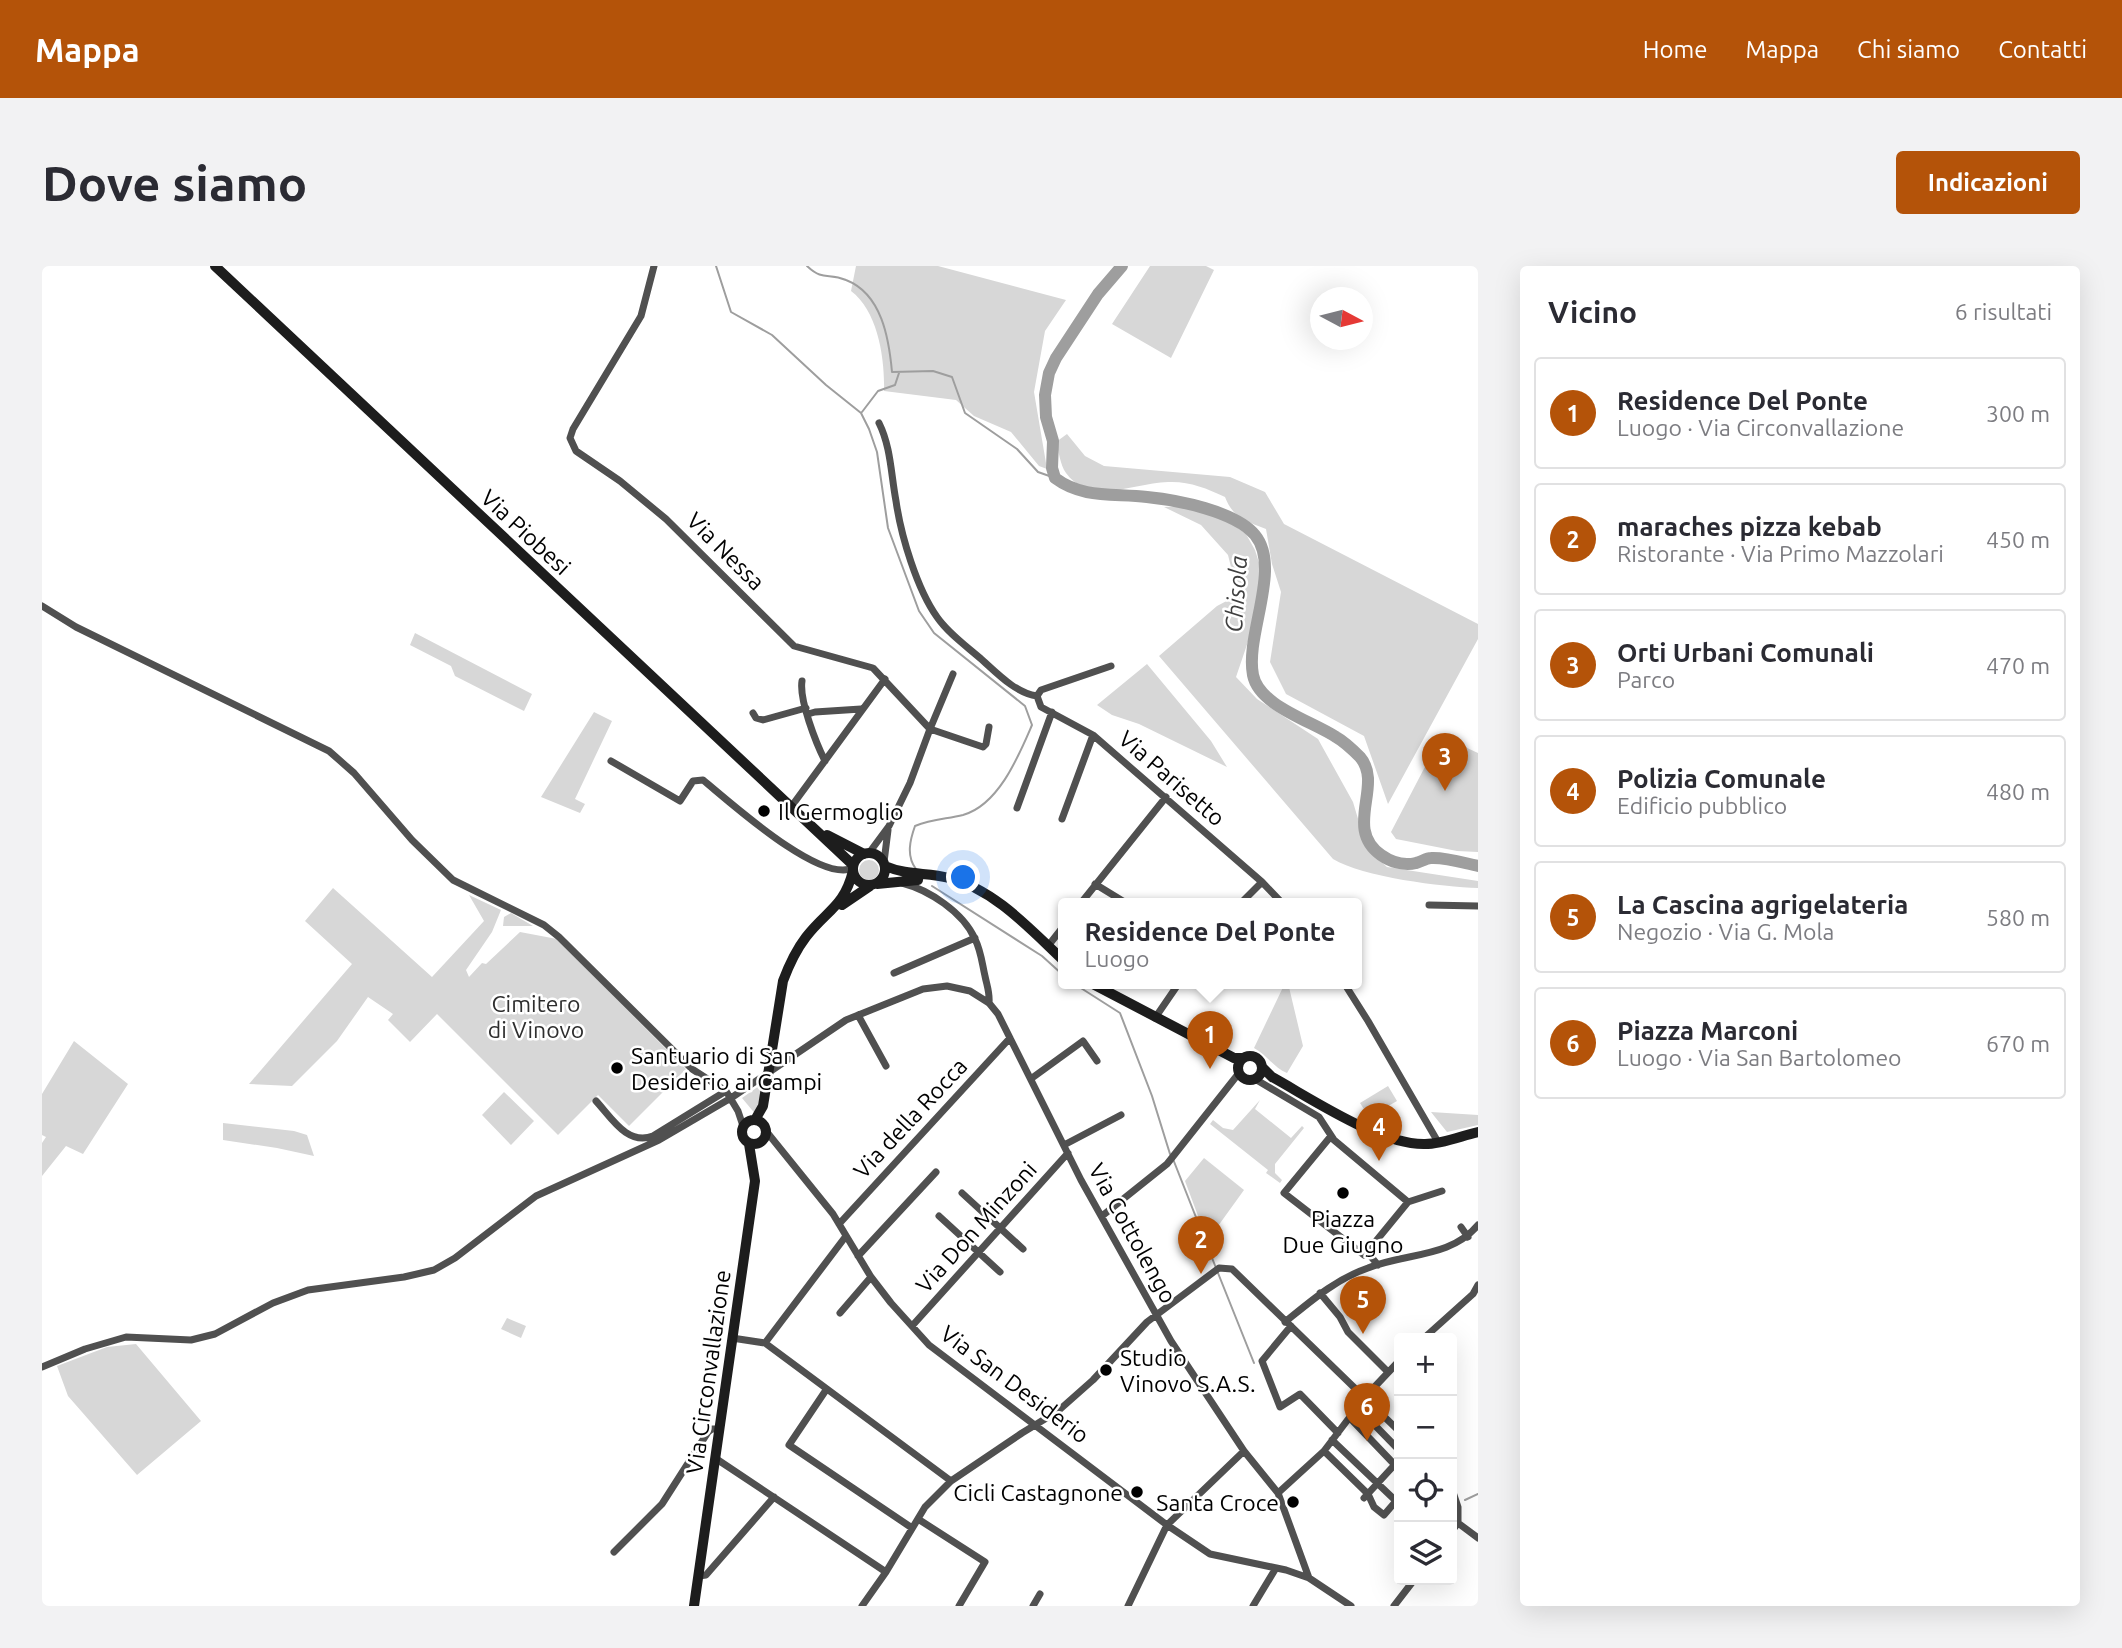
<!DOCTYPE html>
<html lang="it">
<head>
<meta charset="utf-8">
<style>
	:root { --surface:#fff; --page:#f2f2f3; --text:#2b2b33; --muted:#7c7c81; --line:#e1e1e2; --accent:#b45309 }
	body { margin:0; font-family:Ubuntu,sans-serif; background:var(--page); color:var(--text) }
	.controls { position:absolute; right:21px; bottom:21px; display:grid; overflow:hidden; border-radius:7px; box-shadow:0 7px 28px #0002 }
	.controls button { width:63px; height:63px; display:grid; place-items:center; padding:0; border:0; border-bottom:2px solid var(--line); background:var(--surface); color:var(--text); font:35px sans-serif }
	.compass { position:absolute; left:1268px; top:21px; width:63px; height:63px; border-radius:50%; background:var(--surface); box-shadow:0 7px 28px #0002; rotate:97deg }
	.you { position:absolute; left:922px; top:612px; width:24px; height:24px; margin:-18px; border:5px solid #fff; border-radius:50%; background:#1a73e8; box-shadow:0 0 0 10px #1a73e833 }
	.badge { display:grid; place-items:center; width:46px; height:46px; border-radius:50%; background:var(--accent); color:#fff; font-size:23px; font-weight:700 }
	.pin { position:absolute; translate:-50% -58px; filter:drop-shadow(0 2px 4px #0008) }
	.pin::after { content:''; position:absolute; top:37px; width:24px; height:21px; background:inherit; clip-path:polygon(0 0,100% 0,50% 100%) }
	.popup { position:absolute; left:1016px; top:632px; width:304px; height:91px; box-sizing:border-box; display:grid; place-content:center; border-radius:7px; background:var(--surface); filter:drop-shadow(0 2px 5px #0005); font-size:23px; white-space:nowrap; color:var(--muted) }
	.popup b { font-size:26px; color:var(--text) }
	.popup::after { content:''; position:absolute; left:50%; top:100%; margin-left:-14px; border:14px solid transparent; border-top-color:var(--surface) }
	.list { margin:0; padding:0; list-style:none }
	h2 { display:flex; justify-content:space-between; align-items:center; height:91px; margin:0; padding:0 28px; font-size:30px }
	h2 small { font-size:23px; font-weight:400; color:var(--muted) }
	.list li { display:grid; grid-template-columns:46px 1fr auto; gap:21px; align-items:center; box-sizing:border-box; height:112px; margin:0 14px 14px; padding:0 14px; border:2px solid var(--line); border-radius:7px }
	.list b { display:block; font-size:26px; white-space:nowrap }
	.list p { margin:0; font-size:23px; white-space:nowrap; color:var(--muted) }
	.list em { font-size:23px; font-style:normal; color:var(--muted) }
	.icon { flex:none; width:38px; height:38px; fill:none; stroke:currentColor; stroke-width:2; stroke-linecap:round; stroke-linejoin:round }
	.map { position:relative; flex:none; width:1436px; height:1340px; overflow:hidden; border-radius:7px }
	header { display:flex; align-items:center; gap:42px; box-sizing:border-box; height:98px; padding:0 35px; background:var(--accent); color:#fff }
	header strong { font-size:33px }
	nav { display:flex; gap:38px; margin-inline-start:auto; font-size:24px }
	.intro { display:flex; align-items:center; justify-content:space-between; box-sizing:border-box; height:168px; padding:0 42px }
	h1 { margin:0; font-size:49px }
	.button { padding:18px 32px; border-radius:7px; background:var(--accent); color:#fff; font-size:24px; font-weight:700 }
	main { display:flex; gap:42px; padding:0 42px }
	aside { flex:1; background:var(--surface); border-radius:7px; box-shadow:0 7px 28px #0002 }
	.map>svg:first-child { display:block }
	.green { fill:#d7d7d7 }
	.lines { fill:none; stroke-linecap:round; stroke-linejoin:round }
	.stream { stroke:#9e9e9e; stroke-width:2 }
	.river { stroke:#9e9e9e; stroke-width:12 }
	.street { stroke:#505050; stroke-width:7 }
	.secondary { stroke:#1d1d1d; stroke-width:10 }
	.poi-dot { fill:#000; stroke:#fff; stroke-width:2.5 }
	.labels { text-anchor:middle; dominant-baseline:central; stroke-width:5; stroke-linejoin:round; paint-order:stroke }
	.street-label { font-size:23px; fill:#000; stroke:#fff }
	.poi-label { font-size:23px; fill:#000; stroke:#fff; text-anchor:start }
	.park-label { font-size:23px; fill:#2e2e2e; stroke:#fff }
	.water-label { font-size:24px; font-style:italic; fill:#3f3f3f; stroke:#fff }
</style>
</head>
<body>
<header>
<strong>Mappa</strong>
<nav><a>Home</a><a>Mappa</a><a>Chi siamo</a><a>Contatti</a></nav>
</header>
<div class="intro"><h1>Dove siamo</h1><a class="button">Indicazioni</a></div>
<main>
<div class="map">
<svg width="1436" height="1340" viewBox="0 0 1436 1340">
	<rect width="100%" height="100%" fill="#fff"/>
	<path class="green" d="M814 0H896L1024 34 1003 65 992 126 1005 203 997 200 969 166 932 150 914 134 842 125C843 93 836 45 809 25Z
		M1108 0H1164L1172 4 1129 92 1070 58Z
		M1025 168 1043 190 1062 200 1188 211 1223 226 1242 258 1436 358V373L1346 538 1322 470 1244 428 1228 396 1239 326 1230 298 1224 263C1204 255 1191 252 1183 231 1164 222 1147 215 1126 216 1093 217 1048 240 1024 207 1018 199 1017 185 1014 176Z
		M1145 240 1187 256 1204 268 1213 284 1219 303V318L1214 332V352L1194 411 1215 433 1276 473 1311 536 1325 583 1345 601 1436 615V622C1401 621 1320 611 1291 593L1117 390 1175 340 1196 329 1186 289 1159 259 1122 241Z
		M373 367 490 428 482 445 413 410 409 400 368 379Z
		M1105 398 1169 475 1185 501 1097 458 1070 449 1055 439Z
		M552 446 570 455 533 533 543 538 538 547 499 531Z
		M1399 470 1436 487V586L1415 585 1354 573 1349 566Z
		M817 604a10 10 0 1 1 20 0a10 10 0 1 1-20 0Z
		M291 622 390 711 442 655 427 629 459 644 450 666 424 704 427 711 440 697 444 698 478 666 515 673 644 803 587 860 556 829 516 869 395 748 368 776 346 754 351 748 326 731 295 775 250 820 207 818 310 698 263 655Z
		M469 647 491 660H461L462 651Z
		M1243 717H1246L1261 780 1245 807C1232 802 1225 789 1212 782Z
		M32 775 86 818 41 888 24 880 0 910V877L4 871 0 869V828Z
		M717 820H721L715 850 700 832Z
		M1346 820 1355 835 1327 851 1318 837Z
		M462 826 492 855 469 879 440 849Z
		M1218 834 1213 843 1249 872 1260 860 1262 862 1233 898V907L1240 914 1238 917 1224 907 1226 904 1168 858 1171 854 1181 862 1191 864Z
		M1389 846 1436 849V859L1405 866Z
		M181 857 252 865 265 869 272 890 235 882 181 874Z
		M1162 892 1202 924 1171 967 1180 976 1168 982 1143 915Z
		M465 1052 484 1060 479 1072 459 1063Z
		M94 1078 159 1155 95 1209 26 1130 15 1100 65 1081Z"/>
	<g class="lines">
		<path class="stream" d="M674 0 689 46 730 69 784 119 819 147 827 163 835 186 846 262 877 345 892 367 983 440 990 459C977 489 957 539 921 549 905 553 890 553 873 560 868 574 864 590 874 603
			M765 0C782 16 786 6 804 14 840 28 847 73 850 106L891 105 910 111 923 147 975 183 996 206 1013 212
			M820 146 836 125 853 119 857 107
			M890 620 1000 690 1021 709
			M1031 717 1078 747 1110 830 1128 888
			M1131 893 1174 1002
			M1176 1007 1212 1097
			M1423 1234 1436 1228
			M1356 1260H1357"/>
		<path class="river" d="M1080 0 1056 28 1014 92 1007 107 1003 129 1004 151 1011 175 1010 202 1013 212C1041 233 1072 227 1105 231 1135 234 1193 245 1213 269 1240 302 1203 369 1211 409 1217 440 1270 455 1294 471 1303 476 1311 484 1318 491 1342 519 1301 562 1339 589 1349 596 1362 600 1374 597 1379 596 1384 592 1389 592 1403 591 1422 597 1436 600"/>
		<path class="street" d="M612 0 599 50 531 163 528 172 534 185 578 215 624 253 752 380 831 402 888 463 941 481 944 478 947 461
			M837 157C849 181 849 209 854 235 859 270 875 323 895 351 906 367 923 379 938 392 954 406 973 427 995 430
			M0 340 34 361 287 485 312 507 370 574 411 614 502 659 517 671 650 803 684 825 696 845 701 860
			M1069 400 999 424 995 430 999 441 1051 469 1220 616 1240 637
			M760 415C757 434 774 477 783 495
			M711 447 714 452 721 454 764 442
			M766 448 773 446 819 443
			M569 495 638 535 651 515 661 514C688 536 778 618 811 602
			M749 541 843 413
			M975 542 1010 446
			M1020 553 1051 469
			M827 587 847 560 868 517 888 463 911 408
			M842 596 846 564
			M860 617C887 624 921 646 933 673 939 685 940 697 943 710 945 720 948 727 947 737
			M1053 618 1084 637
			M1039 637 1124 531
			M1199 637 1220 616
			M1387 639 1436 640
			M1006 680 1021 661
			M852 707 933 672
			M1302 717 1326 755 1396 876
			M816 749 844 800
			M1113 752 1137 717
			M990 812 1041 775 1055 795
			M1213 813 1277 851 1292 874 1366 936
			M554 835C569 851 585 880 611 870L684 825
			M724 865 791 948 829 1011 849 1037 887 1079 1125 1259 1168 1288 1244 1304 1267 1312 1309 1340
			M1289 870 1242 927 1322 989 1325 986
			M1022 879 1079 849
			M920 927 981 983
			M897 950 958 1006
			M1060 950 1125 898 1197 807
			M797 958 968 772
			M1419 961 1426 971
			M816 990 894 906
			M1336 999 1325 986 1366 936 1400 925
			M1278 1027 1298 1051 1306 1066 1345 1105
			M798 1047 829 1011
			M1243 1056C1269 1035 1294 1013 1326 1002 1363 987 1409 992 1436 959
			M870 1060 1026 887
			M1249 1060 1220 1095 1238 1141 1258 1128 1296 1167
			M690 1072 723 1077 909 1215
			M1382 1072 1431 1028 1436 1019
			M723 1077 804 970
			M0 1101 43 1083 84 1071 149 1074 173 1068 231 1037 266 1024 362 1011 392 1004 413 992 494 930 617 874 689 832 804 754 881 723 905 720 928 725 947 737 956 748 1039 914 1129 1075 1202 1185 1236 1227 1267 1312
			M784 1124 747 1179 870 1262
			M1316 1142 1357 1184
			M1308 1152 1353 1199
			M1282 1185 1326 1228 1332 1241 1342 1249 1354 1235 1290 1174
			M673 1192 844 1306
			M1410 1223 1416 1241V1257L1436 1272
			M1236 1227 1282 1185 1323 1131 1357 1095
			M1322 1232 1357 1194
			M876 1253 943 1296 917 1340
			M1410 1265 1416 1257
			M572 1286 620 1238 666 1166 670 1163H677
			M657 1310 664 1309 732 1231
			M820 1340 844 1306 883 1241 909 1215 980 1167 1016 1145 1051 1114 1105 1056 1177 1002 1190 1003 1357 1165
			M991 1340 998 1328
			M1086 1340 1125 1259 1202 1185
			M1211 1340 1234 1302
			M1352 1340 1372 1314"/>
		<path class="secondary" d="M173 0 811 599
			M785 569 822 588
			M811 603a16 16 0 1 1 32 0a16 16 0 1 1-32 0Z
			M843 600C867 610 884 606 907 612 952 623 988 663 1021 694
			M835 618 876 614
			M800 639 828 620
			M1049 717 1192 792H1201
			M1196 802a12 12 0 1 1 24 0a12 12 0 1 1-24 0Z
			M1221 802 1230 811C1270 833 1338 879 1383 878 1400 878 1419 870 1436 866
			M700 866a12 12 0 1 1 24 0a12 12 0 1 1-24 0Z
			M713 854 721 840 741 715C747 699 754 684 764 671 785 644 802 641 811 605
			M652 1340 713 915 707 878"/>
	</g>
	<g class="poi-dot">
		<circle cx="722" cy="545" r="7"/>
		<circle cx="575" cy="802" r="7"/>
		<circle cx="1301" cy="927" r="7"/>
		<circle cx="1064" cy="1104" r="7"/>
		<circle cx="1095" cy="1226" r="7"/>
		<circle cx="1251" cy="1236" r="7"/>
	</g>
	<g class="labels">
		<g class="street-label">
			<text transform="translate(484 266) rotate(43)">Via Piobesi</text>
			<text transform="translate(684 285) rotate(45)">Via Nessa</text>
			<text transform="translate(1130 512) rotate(41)">Via Parisetto</text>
			<text transform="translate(868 852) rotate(-47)">Via della Rocca</text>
			<text transform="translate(934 961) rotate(-48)">Via Don Minzoni</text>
			<text transform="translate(1091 967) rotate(61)">Via Cottolengo</text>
			<text transform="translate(666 1106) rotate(-82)">Via Circonvallazione</text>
			<text transform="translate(973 1118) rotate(37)">Via San Desiderio</text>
		</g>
		<g class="poi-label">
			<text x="736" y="545">Il Germoglio</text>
			<text x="589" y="789">Santuario di San<tspan x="589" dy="26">Desiderio ai Campi</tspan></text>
			<text x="1301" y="952" text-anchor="middle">Piazza<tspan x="1301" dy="26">Due Giugno</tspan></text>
			<text x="1078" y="1091">Studio<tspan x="1078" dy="26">Vinovo S.A.S.</tspan></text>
			<text x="1081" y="1226" text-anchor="end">Cicli Castagnone</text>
			<text x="1237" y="1236" text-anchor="end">Santa Croce</text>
		</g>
		<g class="park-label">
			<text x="494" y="737">Cimitero<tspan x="494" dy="26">di Vinovo</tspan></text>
		</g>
		<g class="water-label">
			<text transform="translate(1194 328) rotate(-86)">Chisola</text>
		</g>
	</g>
</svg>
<div class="controls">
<button>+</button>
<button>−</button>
<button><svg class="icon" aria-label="locate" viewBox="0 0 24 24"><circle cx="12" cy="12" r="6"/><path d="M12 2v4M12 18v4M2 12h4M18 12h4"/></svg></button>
<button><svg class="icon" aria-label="layers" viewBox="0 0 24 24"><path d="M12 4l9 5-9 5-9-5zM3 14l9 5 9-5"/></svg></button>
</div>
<svg class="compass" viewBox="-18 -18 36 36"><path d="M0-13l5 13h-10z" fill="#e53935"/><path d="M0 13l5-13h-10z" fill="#7c7c81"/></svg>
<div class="you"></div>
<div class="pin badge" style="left:1168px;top:803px">1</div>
<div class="popup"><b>Residence Del Ponte</b>Luogo</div>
<div class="pin badge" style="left:1159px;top:1008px">2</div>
<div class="pin badge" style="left:1403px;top:525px">3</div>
<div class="pin badge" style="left:1337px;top:895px">4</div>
<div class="pin badge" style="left:1321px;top:1068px">5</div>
<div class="pin badge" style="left:1325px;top:1175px">6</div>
</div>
<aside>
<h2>Vicino<small>6 risultati</small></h2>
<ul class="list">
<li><span class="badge">1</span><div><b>Residence Del Ponte</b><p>Luogo · Via Circonvallazione</p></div><em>300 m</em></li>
<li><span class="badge">2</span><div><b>maraches pizza kebab</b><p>Ristorante · Via Primo Mazzolari</p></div><em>450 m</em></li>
<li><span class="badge">3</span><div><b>Orti Urbani Comunali</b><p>Parco</p></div><em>470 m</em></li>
<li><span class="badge">4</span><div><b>Polizia Comunale</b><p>Edificio pubblico</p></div><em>480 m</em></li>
<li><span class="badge">5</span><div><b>La Cascina agrigelateria</b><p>Negozio · Via G. Mola</p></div><em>580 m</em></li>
<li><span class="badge">6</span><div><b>Piazza Marconi</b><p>Luogo · Via San Bartolomeo</p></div><em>670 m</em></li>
</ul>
</aside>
</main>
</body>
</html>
